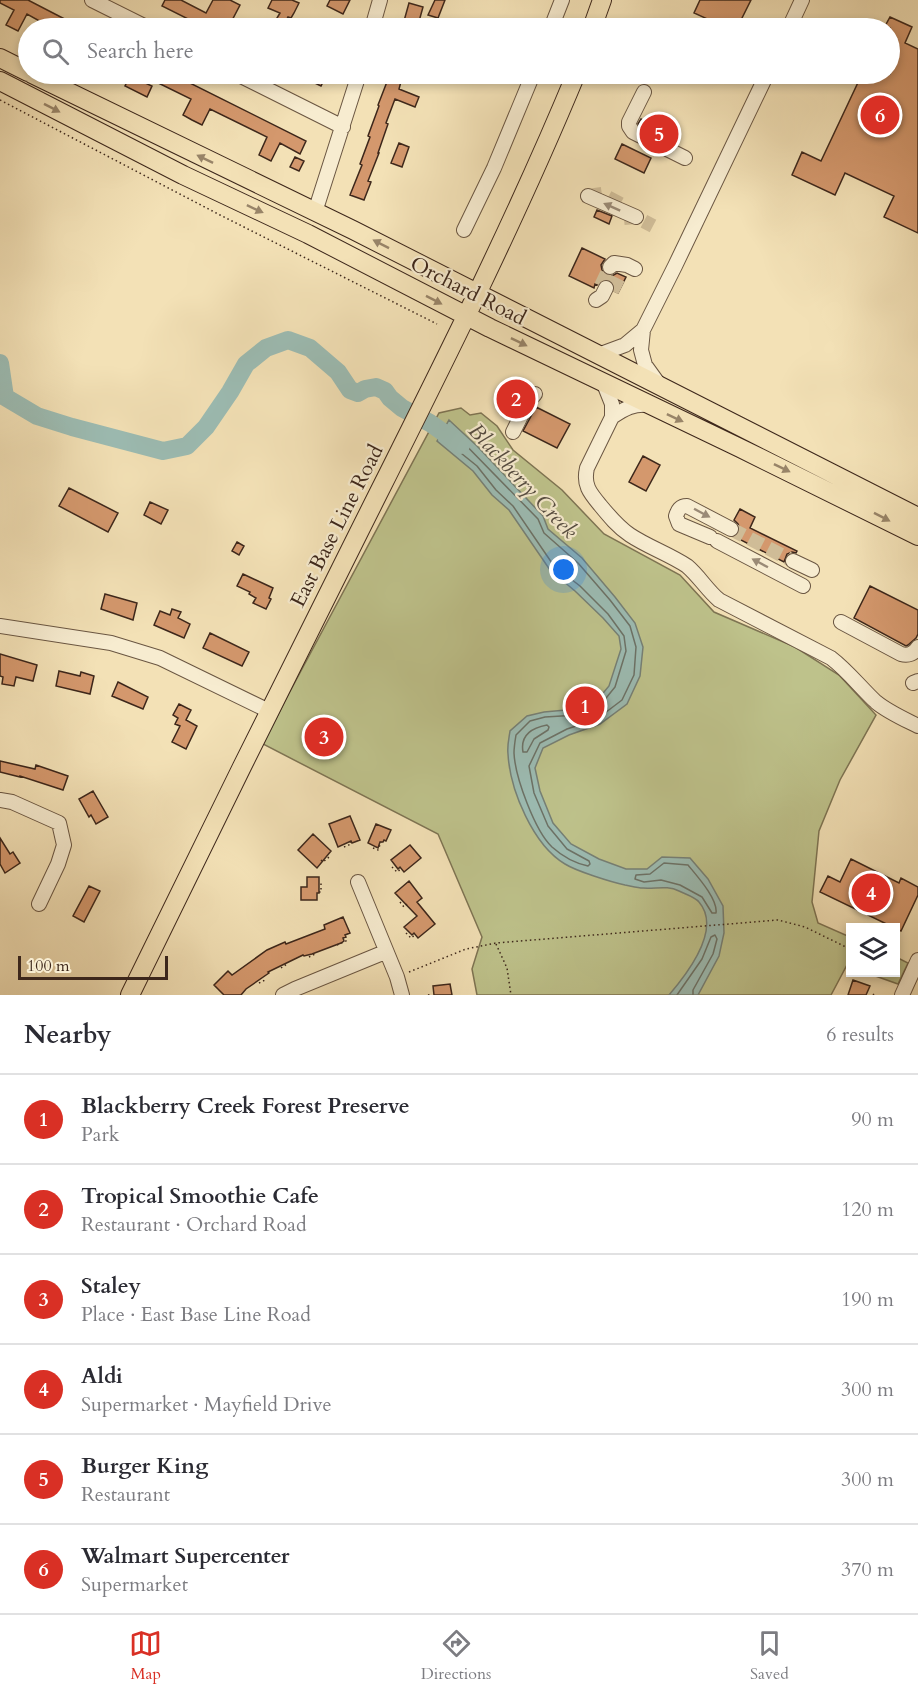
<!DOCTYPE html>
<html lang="en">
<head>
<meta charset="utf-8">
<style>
	:root { --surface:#fff; --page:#f2f2f3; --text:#2b2b33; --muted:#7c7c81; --line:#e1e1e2; --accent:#d93025 }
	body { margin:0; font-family:Cardo,serif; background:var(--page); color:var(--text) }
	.controls { position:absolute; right:18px; bottom:18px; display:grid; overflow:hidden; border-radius:0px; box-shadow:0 3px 9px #0003 }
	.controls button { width:54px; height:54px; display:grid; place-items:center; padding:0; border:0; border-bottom:2px solid var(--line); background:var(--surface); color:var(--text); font:30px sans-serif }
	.scale { position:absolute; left:18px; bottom:15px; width:150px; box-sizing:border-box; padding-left:6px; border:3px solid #3d271b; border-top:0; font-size:16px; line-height:21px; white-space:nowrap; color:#3d271b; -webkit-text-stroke:4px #f7ecd0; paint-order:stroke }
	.you { position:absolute; left:564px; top:570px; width:21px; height:21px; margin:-15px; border:4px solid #fff; border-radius:50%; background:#1a73e8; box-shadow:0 0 0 9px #1a73e833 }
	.badge { display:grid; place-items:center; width:39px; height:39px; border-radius:50%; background:var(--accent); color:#fff; font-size:20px; font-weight:700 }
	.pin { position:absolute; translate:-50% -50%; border:3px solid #fff; box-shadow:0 2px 6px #0006 }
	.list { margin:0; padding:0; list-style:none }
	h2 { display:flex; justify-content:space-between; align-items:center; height:78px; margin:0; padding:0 24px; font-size:26px }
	h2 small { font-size:20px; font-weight:400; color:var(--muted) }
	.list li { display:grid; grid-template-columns:39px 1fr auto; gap:18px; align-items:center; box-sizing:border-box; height:90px; padding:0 24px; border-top:2px solid var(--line) }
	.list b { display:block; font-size:22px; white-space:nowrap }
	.list p { margin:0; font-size:20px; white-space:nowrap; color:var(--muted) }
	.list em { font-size:20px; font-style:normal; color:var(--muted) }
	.icon { flex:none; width:33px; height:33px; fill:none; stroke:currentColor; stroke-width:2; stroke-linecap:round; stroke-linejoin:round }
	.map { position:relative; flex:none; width:918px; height:995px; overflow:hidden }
	.search { position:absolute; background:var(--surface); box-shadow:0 3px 9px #0003; left:18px; right:18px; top:18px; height:66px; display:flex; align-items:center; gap:15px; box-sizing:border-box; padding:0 21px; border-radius:33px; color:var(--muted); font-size:22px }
	.sheet { height:618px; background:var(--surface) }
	nav { display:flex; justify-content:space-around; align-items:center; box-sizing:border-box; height:84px; border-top:2px solid var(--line); background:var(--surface); font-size:16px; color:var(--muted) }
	nav a { display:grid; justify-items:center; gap:3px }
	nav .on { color:var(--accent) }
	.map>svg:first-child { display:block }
	.green { fill:#bec28b; stroke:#7e7453; stroke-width:1.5 }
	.water { fill:#9cbcb3; stroke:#768076; stroke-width:1.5 }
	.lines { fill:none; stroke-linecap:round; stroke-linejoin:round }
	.shore { stroke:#6c7267; stroke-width:1.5 }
	.river { stroke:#9cbcb3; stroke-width:18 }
	.building { fill:#d4986d; stroke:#3d271b; stroke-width:1.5 }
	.minor-tunnel { stroke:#cfbc97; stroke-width:14; stroke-dasharray:14 7; stroke-linecap:butt }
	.minor-casing { stroke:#6a5642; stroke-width:16 }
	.major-casing { stroke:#3d271b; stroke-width:20 }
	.path { stroke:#3d271b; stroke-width:1.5; stroke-dasharray:1.5 3; stroke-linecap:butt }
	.minor { stroke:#f7ecd0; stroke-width:14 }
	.major { stroke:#f3e1b6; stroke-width:18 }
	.oneway { fill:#988468 }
	.oneway2 { fill:#9a8a76 }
	.labels { text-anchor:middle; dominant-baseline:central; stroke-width:4.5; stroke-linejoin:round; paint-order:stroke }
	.street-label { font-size:21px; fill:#3d271b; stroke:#f7ecd0 }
	.water-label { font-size:22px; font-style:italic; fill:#554c41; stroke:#f7ecd0 }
</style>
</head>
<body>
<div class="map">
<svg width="918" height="995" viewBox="0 0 918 995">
	<rect width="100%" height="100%" fill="#f3e1b6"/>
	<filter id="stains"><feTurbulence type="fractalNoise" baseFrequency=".00333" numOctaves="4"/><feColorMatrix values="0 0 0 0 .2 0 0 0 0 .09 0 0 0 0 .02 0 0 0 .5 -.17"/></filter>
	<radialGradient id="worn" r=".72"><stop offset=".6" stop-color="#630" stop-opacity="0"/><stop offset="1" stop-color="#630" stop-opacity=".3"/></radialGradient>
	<path class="green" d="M461 408 470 415 481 413 497 426 513 450 562 490 604 534 680 575 714 612 795 647 839 675 876 715 840 780 819 831 812 902 818 923 850 937V966L847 965 831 995H477L472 969 482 937 438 834 263 744 287 697 439 413Z
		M896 957 908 963 898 984 867 973 896 972Z"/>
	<path class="water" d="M449 420 477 446 543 516 548 529 582 558 615 597 635 623 643 647 640 676 627 704 600 724 569 735 543 748 535 768 540 791 553 823 571 844 599 859 626 869H647L662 857 690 858 708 879 723 906 724 933 719 956 698 995H669C687 974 722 929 699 902 695 897 685 894 679 891 667 885 656 889 643 888 637 888 631 886 625 885 611 882 576 871 565 864 533 845 510 790 508 754 507 746 509 738 510 731L527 716 544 712 577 709 594 704 609 686 621 649 619 636 603 618 575 591 550 570 509 510 492 495 473 471 437 441Z"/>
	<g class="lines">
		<path class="shore" d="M449 432H453L538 519 544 533 578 563 610 600 630 626 636 647 634 675 622 700 597 719 567 729 540 743 529 766 534 793 548 826 567 849 589 861 590 864 588 866C574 863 562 856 552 847 535 831 515 777 514 753 514 748 515 741 516 735L530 721 545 717 578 715 598 708 615 687 626 651 624 636 608 614 580 586 554 566 513 506 496 490 477 466 446 441V438Z
			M547 725 549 727 548 730 534 739 527 752H523C520 735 531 728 547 725Z
			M664 863 688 865C697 876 718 899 716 913H712L702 897 680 885 661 880 644 882 635 879 636 875 650 874Z
			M677 995 702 959 711 937 715 935 717 939 713 954 693 990V995"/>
		<path class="river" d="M0 363 5 397 37 416 72 427 163 451 187 446 206 427 230 392 246 364 266 348 288 340 310 348 338 372 350 390 358 393 365 389 376 387 385 391 390 398 402 408 430 423 461 445"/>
	</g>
	<path class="building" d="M0 0H28L82 28H52L27 14 18 31 6 25 14 10 0 3Z
		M165 0H181L206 13 213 0H230L240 5 228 28H206L162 6Z
		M272 0H292L299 3 294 13 291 18 288 17 282 28H271L280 13 268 8Z
		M330 0H350L343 14 327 6Z
		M435 0H445L438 18 428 15Z
		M700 0H751L737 28H727L694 13Z
		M409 3 423 7 418 25 404 21Z
		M890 17 912 27 905 43 918 49V233L884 217 894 196 845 173 835 195 792 175 802 152 821 161 862 74H890V28H884Z
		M140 74H172L306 141 300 154 280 143 271 161 259 155 267 137 210 109 202 125 192 120 183 115 191 99Z
		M296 74H327L321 86Z
		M390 74H403L399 89 419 97 415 107 395 99 386 123 388 124 378 153H379L368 181 371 182 364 200 350 195 362 165 360 164 370 137 368 136 379 106 378 105Z
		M130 76 152 86 147 97 125 86Z
		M641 119 652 125 654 121 677 132 674 139 679 142 678 144 639 125 638 124Z
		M399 143 409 147 402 167 391 163Z
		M622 144 651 158 644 173 615 159Z
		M295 157 304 161 299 171 290 167Z
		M597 210 612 216 609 224 594 217Z
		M582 248 605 259 601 265 602 270 604 274 612 276 617 273 626 277 618 293 614 291V284L609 280H602L597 285 595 284 594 288 569 276Z
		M536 407 570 424 557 448 523 431Z
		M643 456 660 465 646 491 629 482Z
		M69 488 118 513 108 532 59 506Z
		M150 502 168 510 161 524 144 515Z
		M740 509 755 517 750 528 797 551 796 553 792 552 787 554 784 562 735 537 739 534 740 529 738 524 734 520Z
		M237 542 244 546 239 555 232 551Z
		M243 574 273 588 269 598 271 599 266 609 253 603 256 598 249 594 250 592 237 586Z
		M870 586 918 610V634L916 638 908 645 906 646 854 618Z
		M105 594 137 603 133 620 101 609Z
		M172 609 181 612 178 618 190 624 184 638 154 625 160 611 170 615Z
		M210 633 249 652 242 666 203 648Z
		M0 654 37 665 33 681 16 677 14 686 2 684 3 677 0 676Z
		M59 671 80 676 81 672 94 676 90 694 56 686Z
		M118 682 148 697 143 709 112 696Z
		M179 704 191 710 186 720 197 726 186 749 172 742 180 726 175 724 178 718 173 715Z
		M0 761 35 769 36 765 68 776 63 790 20 776V777L0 772Z
		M93 791 108 817 96 824 91 815 89 817 79 799Z
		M350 816 360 840 352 843 351 841 338 847 329 824Z
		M376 824 391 830 386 841 384 840 383 842H380L378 848 368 843Z
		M313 834 331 851 317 868 298 850Z
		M0 838 10 854 13 852 20 863 5 873 0 864Z
		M410 845 421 858 404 872 400 867 398 869 391 860Z
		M851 859 899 883 901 878 918 887V895L901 931 820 892 828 876 840 882Z
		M307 877H319V893H317V900H301V887H307Z
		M409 881 422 898 417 902 435 924 418 938 414 933 412 935 404 927 417 916 395 893Z
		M89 886 100 891 84 922 73 916Z
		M343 917 350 933 345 935 346 937 343 938 344 941 341 943 312 954 304 956 303 955 268 972 269 973 246 989 241 995H224L214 985 228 971 232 975 267 950 285 942 286 944 325 929 324 925Z
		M853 980 870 986 866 995H848Z
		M450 984 452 995H434L433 986Z"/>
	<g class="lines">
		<path class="minor-tunnel" d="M588 196 602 194 624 206
			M624 218 636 217 653 226
			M601 286 610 267
			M612 291 621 273
			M731 529 793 561"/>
		<defs>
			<path id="minor" d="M92 0 148 28
				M372 28 380 0
				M551 28 562 0
				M789 28 802 0
				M237 74 343 127
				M644 92 629 122V126L633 132 685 158
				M588 196 636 217
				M315 212 359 74
				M464 230 494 168 533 74
				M610 267 614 263 627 265 635 269
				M596 300 602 296 606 288
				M598 355 625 345 643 330
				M658 383 645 365 641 350 643 330 675 266 767 74
				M604 384 612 404V417L587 468C583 485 590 493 600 505 609 516 618 527 630 535 648 547 669 554 687 566 699 576 707 590 719 600L831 658C848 671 860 687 876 702 888 712 904 719 918 726
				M612 417C624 409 634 403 649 405
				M513 432 528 402 535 394
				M710 537 679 524 676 516C678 510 680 506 687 506L731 529
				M717 541 803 586
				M793 561 812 570
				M841 622 901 654C908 656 914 654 918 647
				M0 626 111 643 160 658 269 711
				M913 683 918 681
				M0 800 12 802 59 823 64 845 58 864 39 904
				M358 882 397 977 402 995
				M283 995 295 989 385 952
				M902 995 918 960"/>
			<path id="major" d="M592 28 602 0
				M0 58 28 72
				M32 74 353 230 918 517
				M0 81 183 175 308 234 490 328 740 448 918 536
				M130 995C205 841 281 687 358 534 434 382 511 231 576 74"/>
		</defs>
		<use href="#minor" class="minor-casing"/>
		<use href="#major" class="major-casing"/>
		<path class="path" d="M0 100 220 215 437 324
			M344 847 351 844 350 841
			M373 848 378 850 381 842
			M321 860 323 862 329 857
			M392 867 397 872 402 868
			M319 892H321V882
			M400 902 404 907 407 904
			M406 933 411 938 416 934
			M496 944 507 968 511 995
			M337 945 346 941 344 938
			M309 957 315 954 314 953
			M281 968 287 964
			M896 970 897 971
			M409 972 466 949 496 943 778 920 805 927 850 949
			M259 983 265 980 264 978
			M873 994 874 995
			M428 995 432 994"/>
		<use href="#minor" class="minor"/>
		<use href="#major" class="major"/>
	</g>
	<defs><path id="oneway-solid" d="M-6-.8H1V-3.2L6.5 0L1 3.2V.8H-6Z" transform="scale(1.5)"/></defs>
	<g class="oneway">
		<use href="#oneway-solid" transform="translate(52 108) rotate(27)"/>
		<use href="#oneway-solid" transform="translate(205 159) rotate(-154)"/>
		<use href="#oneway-solid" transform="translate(255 209) rotate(25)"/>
		<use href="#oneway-solid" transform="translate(381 244) rotate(-153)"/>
		<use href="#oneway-solid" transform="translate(434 300) rotate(27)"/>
		<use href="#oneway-solid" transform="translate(519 342) rotate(26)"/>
		<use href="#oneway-solid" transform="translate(675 418) rotate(25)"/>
		<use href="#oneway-solid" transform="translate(782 468) rotate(26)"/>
		<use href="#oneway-solid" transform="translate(882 517) rotate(27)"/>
	</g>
	<g class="oneway2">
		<use href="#oneway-solid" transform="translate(612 207) rotate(-156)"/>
		<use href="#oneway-solid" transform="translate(702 513) rotate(28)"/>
		<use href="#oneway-solid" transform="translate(760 563) rotate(-152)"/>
	</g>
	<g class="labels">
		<g class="street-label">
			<text transform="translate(468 291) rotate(27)">Orchard Road</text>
			<text transform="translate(337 526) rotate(-63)">East Base Line Road</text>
		</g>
		<g class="water-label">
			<text transform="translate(523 481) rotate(47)">Blackberry Creek</text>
		</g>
	</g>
	<rect width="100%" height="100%" filter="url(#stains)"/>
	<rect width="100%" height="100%" fill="url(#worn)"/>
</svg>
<div class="controls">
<button><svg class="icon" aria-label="layers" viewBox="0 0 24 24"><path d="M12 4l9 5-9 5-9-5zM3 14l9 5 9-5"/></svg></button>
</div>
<div class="scale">100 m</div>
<div class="you"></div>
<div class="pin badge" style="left:585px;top:706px">1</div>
<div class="pin badge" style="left:516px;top:399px">2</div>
<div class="pin badge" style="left:324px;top:737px">3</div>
<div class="pin badge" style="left:871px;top:893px">4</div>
<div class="pin badge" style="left:659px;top:134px">5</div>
<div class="pin badge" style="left:880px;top:115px">6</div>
<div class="search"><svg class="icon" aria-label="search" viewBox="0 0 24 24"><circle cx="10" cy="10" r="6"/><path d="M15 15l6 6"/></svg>Search here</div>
</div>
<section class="sheet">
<h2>Nearby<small>6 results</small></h2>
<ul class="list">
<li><span class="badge">1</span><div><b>Blackberry Creek Forest Preserve</b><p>Park</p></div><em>90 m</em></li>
<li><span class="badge">2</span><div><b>Tropical Smoothie Cafe</b><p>Restaurant · Orchard Road</p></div><em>120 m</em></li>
<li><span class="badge">3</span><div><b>Staley</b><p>Place · East Base Line Road</p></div><em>190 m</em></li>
<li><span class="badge">4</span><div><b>Aldi</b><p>Supermarket · Mayfield Drive</p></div><em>300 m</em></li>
<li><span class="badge">5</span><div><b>Burger King</b><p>Restaurant</p></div><em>300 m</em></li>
<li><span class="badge">6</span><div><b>Walmart Supercenter</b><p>Supermarket</p></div><em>370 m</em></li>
</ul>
</section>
<nav>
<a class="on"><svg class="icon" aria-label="map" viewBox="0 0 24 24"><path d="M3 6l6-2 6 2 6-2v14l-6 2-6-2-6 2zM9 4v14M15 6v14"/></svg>Map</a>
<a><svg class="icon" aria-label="directions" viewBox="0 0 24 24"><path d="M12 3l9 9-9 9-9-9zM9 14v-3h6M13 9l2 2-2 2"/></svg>Directions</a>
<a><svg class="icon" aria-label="saved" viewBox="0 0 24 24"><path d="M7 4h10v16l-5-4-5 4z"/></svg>Saved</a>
</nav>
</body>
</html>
